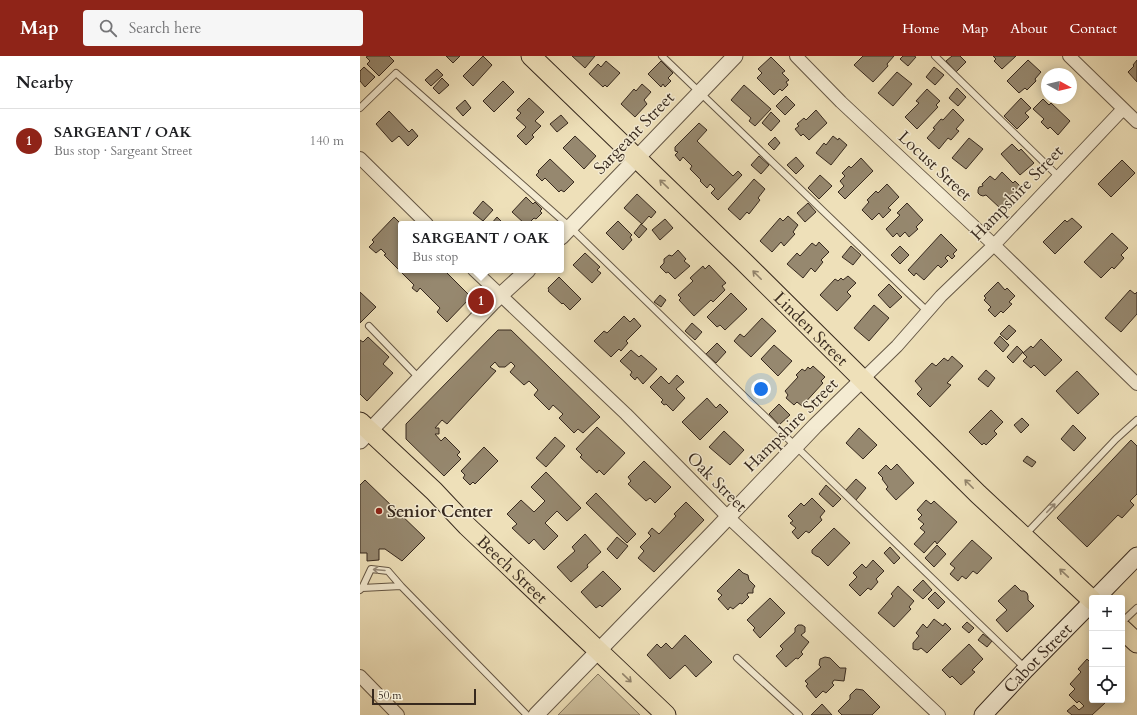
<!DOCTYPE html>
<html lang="en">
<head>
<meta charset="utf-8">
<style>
	:root { --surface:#fff; --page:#f6f6f6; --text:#202124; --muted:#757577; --line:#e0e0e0; --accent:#8f2418 }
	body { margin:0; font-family:Cardo,serif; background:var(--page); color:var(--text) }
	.controls { position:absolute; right:12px; bottom:12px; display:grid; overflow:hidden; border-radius:4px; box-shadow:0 2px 10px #0003 }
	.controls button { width:36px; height:36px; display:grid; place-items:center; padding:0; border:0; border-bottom:1px solid var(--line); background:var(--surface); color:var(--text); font:20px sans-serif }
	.compass { position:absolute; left:681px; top:12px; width:36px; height:36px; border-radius:50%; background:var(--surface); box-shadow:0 2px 10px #0003; rotate:98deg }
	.scale { position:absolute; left:12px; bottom:10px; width:104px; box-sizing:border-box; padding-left:4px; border:2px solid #37291e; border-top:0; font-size:11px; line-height:14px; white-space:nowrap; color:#37291e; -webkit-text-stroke:3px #f4ebd2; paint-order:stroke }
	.you { position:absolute; left:401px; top:333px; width:14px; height:14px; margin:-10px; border:3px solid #fff; border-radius:50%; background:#1a73e8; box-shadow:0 0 0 6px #1a73e833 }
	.badge { display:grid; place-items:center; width:26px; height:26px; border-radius:50%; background:var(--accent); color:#fff; font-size:13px; font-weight:700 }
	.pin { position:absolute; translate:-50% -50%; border:2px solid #fff; box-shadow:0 1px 4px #0006 }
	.popup { position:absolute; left:38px; top:165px; width:166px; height:52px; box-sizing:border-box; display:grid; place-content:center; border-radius:4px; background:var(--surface); filter:drop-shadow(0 1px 3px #0005); font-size:13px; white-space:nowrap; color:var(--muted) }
	.popup b { font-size:15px; color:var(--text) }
	.popup::after { content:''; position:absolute; left:50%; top:100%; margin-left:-8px; border:8px solid transparent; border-top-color:var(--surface) }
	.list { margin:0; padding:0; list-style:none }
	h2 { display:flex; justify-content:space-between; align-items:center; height:52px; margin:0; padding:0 16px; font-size:17px }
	h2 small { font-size:13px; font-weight:400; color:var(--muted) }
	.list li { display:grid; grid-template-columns:26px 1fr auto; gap:12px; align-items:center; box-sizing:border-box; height:64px; padding:0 16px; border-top:1px solid var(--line) }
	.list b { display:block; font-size:15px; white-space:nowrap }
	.list p { margin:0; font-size:13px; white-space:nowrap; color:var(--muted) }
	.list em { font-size:13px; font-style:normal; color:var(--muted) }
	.icon { flex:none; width:22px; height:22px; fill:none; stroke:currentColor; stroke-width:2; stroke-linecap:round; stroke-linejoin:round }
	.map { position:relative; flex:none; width:777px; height:659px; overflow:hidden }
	header { display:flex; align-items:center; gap:24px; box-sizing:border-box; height:56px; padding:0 20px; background:var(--accent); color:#fff }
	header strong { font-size:19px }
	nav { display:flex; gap:22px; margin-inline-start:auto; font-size:14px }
	.search { width:280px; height:36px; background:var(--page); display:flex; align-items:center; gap:10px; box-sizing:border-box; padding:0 14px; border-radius:4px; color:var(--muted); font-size:15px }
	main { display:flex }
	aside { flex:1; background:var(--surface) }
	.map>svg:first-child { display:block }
	.green { fill:#cfc19f; stroke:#83755e }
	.building { fill:#96886f; stroke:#37291e }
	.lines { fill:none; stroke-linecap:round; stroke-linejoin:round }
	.service-casing { stroke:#655745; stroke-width:8 }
	.minor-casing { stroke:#655745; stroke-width:14 }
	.tertiary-casing { stroke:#655745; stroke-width:17 }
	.secondary-casing { stroke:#37291e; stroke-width:19 }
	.primary-casing { stroke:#37291e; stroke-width:21 }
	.service { stroke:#f4ebd2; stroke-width:6 }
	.minor { stroke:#f4ebd2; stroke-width:12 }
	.tertiary { stroke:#f4ebd2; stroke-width:15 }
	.secondary { stroke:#f4ebd2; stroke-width:17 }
	.primary { stroke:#eee0b9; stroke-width:19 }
	.oneway { stroke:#92846c }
	.oneway2 { stroke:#968a78 }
	.poi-dot { fill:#8f2418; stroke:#f4ebd2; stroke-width:1.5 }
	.labels { text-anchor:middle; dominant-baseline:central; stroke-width:3; stroke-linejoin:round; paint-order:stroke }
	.street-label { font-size:17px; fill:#37291e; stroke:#f4ebd2 }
	.poi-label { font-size:17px; font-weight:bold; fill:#37291e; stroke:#f4ebd2; text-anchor:start }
</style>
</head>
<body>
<header>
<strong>Map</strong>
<div class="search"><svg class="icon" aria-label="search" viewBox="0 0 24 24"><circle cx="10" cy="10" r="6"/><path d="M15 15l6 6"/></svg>Search here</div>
<nav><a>Home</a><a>Map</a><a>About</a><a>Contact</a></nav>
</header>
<main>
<aside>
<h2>Nearby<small></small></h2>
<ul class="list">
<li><span class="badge">1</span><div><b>SARGEANT / OAK</b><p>Bus stop · Sargeant Street</p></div><em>140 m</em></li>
</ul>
</aside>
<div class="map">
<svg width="777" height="659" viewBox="0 0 777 659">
	<rect width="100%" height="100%" fill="#eee0b9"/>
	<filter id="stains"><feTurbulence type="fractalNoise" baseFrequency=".005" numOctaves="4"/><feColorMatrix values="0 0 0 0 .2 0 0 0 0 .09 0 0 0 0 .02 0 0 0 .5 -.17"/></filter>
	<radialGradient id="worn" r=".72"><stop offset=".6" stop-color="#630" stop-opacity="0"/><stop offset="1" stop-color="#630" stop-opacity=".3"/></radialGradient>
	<path class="green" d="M238 618 280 659H198Z"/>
	<path class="building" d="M8 0H29L34 5 19 20 7 8 10 5 6 1Z
		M86 0H100L93 7Z
		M123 0 132 9 113 30 103 20Z
		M212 0H235L225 12Z
		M503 0H534L527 8 528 10 513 26 494 9Z
		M543 0H554L556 1 548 10 540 3Z
		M592 0H600L606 6 596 16 586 5Z
		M633 0H656L642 13 634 5 636 3Z
		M411 1 425 15 422 17 429 24 426 26 428 29 422 35 420 33 414 39 397 22 402 17 398 13Z
		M668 4 681 16 675 23 676 25 667 34 665 32 659 37 647 25Z
		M777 4V26L768 16 774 10 773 9Z
		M246 5 260 17 247 31 245 29 243 31 229 18 238 8 241 11Z
		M301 5 313 17 308 22 311 25 305 31 303 28 301 31 288 18Z
		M4 11 15 21 5 31 0 25V15Z
		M574 11 584 19 575 29 566 21Z
		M77 13 83 19 71 30 65 24Z
		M537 16 552 28 533 50 518 37Z
		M82 22 89 29 79 38 73 32Z
		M143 25 154 36 134 56 123 45Z
		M282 28 291 36 284 44 287 48 275 61 261 48 274 33 276 35Z
		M384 29 411 53 395 70 389 65 391 62 371 44Z
		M597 32 606 41 598 50 589 42Z
		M567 33 580 45 576 49 578 51 557 73 545 61 559 47 556 45Z
		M426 40 435 49 425 59 416 50Z
		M169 42 184 56 175 65 181 70 172 79 174 81 166 89 157 80 166 71 156 62 161 57 157 54Z
		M661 42 671 52 665 57 669 61 657 73 644 60Z
		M683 43 689 49 691 47 710 65 698 79 690 71 688 73 681 66 684 63 673 53Z
		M105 44 111 52 103 60 96 52Z
		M593 53 604 64 596 73 599 75 591 84 588 82 579 93 567 82 575 73 573 72 581 63 583 64Z
		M456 54 467 67 449 84 443 78 441 80 435 73 439 70 437 68 444 62 446 64Z
		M29 55 49 76 52 73 58 80 48 90 39 80 32 86 16 68Z
		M411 56 420 65 411 75 402 67Z
		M201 59 208 67 197 76 190 68Z
		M339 67 347 74 337 85 373 120 378 115 382 119 358 144 351 137 355 133 350 128 347 132 340 125 341 124 330 113 332 110 323 101 320 105 315 99 318 96 315 95V91Z
		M215 80 236 100 224 113 203 92Z
		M473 80 478 84 479 82 487 89 471 109 456 97 464 87 466 89Z
		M415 81 420 87 414 94 408 88Z
		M609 82 623 93 606 113 592 102Z
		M652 88 659 95 661 93 674 107 660 119 641 98Z
		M399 100 409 109 401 118 391 109Z
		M436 101 444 110 436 118 427 109Z
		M501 102 513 115 485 143 478 136 484 130 480 125 485 120 482 117 489 110 491 112Z
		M190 103 214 126 204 136 201 134 199 136 185 122 182 125 176 119 179 116 178 115Z
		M762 104 775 117 751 141 738 128Z
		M642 116 653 127 655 125 661 131 640 152 626 139 623 140 620 139 618 137V134L619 131 623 130 622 128 630 120 635 124Z
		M460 119 472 130 459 143 448 132Z
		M394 123 405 133 398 142 400 144 389 158 387 156 380 164 368 153Z
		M527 128 539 141 528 152 531 154 523 162 519 157 512 164 502 154 509 146 507 144 516 135 518 137Z
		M277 138 296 156 291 162 289 160 282 168 264 152Z
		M166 141 173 148 175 146 182 153 180 155 182 157 176 163 174 162 168 168H165L152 156Z
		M123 145 133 154 123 165 113 157Z
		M448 147 456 156 445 166 437 157Z
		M547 147 563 164 556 171 558 173 549 181 545 176 540 181 537 177 533 181 526 173 540 159 537 157Z
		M428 160 438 169 433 176 435 178 424 190 421 186 412 196 400 185 420 162 423 165Z
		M34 161 41 168V214H84L111 241 87 266 77 256 80 252 60 232 57 236 52 232 54 229 24 199 26 198 21 193 16 197 9 191 14 186 12 184Z
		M137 161 144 168H131Z
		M712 162 722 171 695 198 683 186 705 164 707 166Z
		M305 163 313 172 300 184 292 174Z
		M258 165 272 179 270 181 272 184 263 194 246 177Z
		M281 168 287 173 279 182 274 177Z
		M752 177 768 192 761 199 764 202 754 213 752 211 741 222 724 206Z
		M581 178 597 194 593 198 595 200 592 203 588 199 585 202 588 205 581 212 578 209 564 224 556 217 554 220 548 214Z
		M459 186 469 196 461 204 463 206 455 216 451 212 443 222 427 208 437 197 440 200 452 187 456 190Z
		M491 190 501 199 493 209 482 201Z
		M540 190 549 199 540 208 531 199Z
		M318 194 326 203 324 205 330 210 315 223 308 216 306 217 300 211 304 207V203L309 199 312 200Z
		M225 197 240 211 237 214 241 217 232 227 213 209Z
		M349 209 366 227 362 230 365 234 353 246 351 244 334 260 319 244 321 242 318 239 333 225 330 222 343 210 345 213Z
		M488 220 496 227 487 236 491 240 477 255 460 239 475 223 478 225 481 222 483 224Z
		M199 221 221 243 210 254 203 247 202 248 188 235 189 234 188 232Z
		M638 226 645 234 647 232 655 240 649 246 652 248 643 257 641 255 635 261 628 254 631 251 624 244 626 242 624 240Z
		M529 228 542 241 530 252 518 239Z
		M770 234 775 238 777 236V258L761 276 745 262Z
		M0 236 16 251 0 267Z
		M371 237 387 253 365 274 360 269 357 271 347 261Z
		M300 239 306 244 301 251 294 246Z
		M514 249 529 262 509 285 494 272Z
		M264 260 270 266 274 262 281 270 266 285 268 287 261 295 259 293 251 301 234 285 244 275 247 277Z
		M402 262 416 275 391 301 374 285 380 278 384 281Z
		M332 267 342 276 335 284 325 275Z
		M649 269 656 275 647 284 640 278Z
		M138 274H151L240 361 223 377 218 373 214 377 199 362 203 358 193 349 189 354 174 339 178 334 169 325 164 329 150 316 155 310 151 306 145 311H139L135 306 130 311 136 315 87 368 82 364 75 372H79V378H75L81 385 85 381 100 396 97 399 101 403 84 420 46 383V368Z
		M640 280 649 289 643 296 634 287Z
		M8 281 29 301 23 308 33 317 7 345 0 338V284L3 286Z
		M681 283 702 304 685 320 674 309 671 312 663 305 667 301 663 297 671 290 673 292Z
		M357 287 366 296 356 307 346 298Z
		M414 289 432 305 418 320 401 303Z
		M657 290 663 296 653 307 647 301Z
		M271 294 279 301 281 299 297 313 283 328 277 321 275 324 270 319 272 316 260 305Z
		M592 300 603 310 587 327 591 329 570 351 557 338 562 333 555 325 572 307 576 310 584 302 588 305Z
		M453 310 465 321 461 325 463 327 442 350 437 346 434 349 426 342 428 339 425 335 438 321 436 319 442 313 445 315 448 311 450 313Z
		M626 314 635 322 628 331 618 323Z
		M717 315 739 338 718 358 696 335Z
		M317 319 324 326 316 333 325 342 313 355 306 348 304 349 301 346 303 344 290 331 301 320 309 328Z
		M347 342 356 352 360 348 368 356 340 384 322 366Z
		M419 348 430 359 419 369 409 358Z
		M631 354 643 366 634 375 637 378 626 389 624 387 622 389 609 376Z
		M662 362 669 369 661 377 654 369Z
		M713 369 726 382 714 395 701 383Z
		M237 371 265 397 244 419 239 414 237 417 220 401 222 399 216 393Z
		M499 372 517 389 503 403 486 387Z
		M364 375 384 394 370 409 349 391Z
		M195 381 205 390 186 411 176 402Z
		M771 384 777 390V438L770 445 774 449 762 462 758 459 727 491 697 462Z
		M124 391 138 405 115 428 113 426 110 429 103 422 105 419 101 415Z
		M667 400 676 406 672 411 663 405Z
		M284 405 311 431 295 447 290 442 286 445 268 428 271 425 268 421Z
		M537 408 554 427 536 444 526 433 528 431 522 423 523 422 518 417 526 409 531 414Z
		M186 416 221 452 207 465 197 455 185 467 198 480 184 494 174 483 169 488 152 472 157 468 147 458 161 444 174 456 185 445 171 431Z
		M496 423 506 432 496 444 485 435Z
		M5 424 65 482 42 505 25 493H19V504L7 505V497H0V429Z
		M466 429 481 443 473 451 459 438Z
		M236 437 276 478 267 487 226 447Z
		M452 442 465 455 460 461 462 464 449 477 446 475 438 483 432 476 436 472 430 467 433 465 428 460 441 447 444 450Z
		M566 444 571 448 574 445 597 466 577 488 575 485 564 497 554 488 565 476 560 472 564 468 558 463 562 459 557 454Z
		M326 446 344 464 294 516 278 502 284 495 280 491 291 480 288 477 292 472 299 478 316 460 314 458Z
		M474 472 490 487 468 510 459 501 456 500 452 497V494Z
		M225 478 241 496 227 509 228 511 211 526 197 511 215 495 212 491Z
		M257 481 268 490 257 503 247 493Z
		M612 484 632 502 617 518 613 515 606 523 602 520 598 525 590 518 595 512 590 508Z
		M577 489 586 498 574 511 565 502Z
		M530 491 540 502 534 508 524 497Z
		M513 504 524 515 516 523 518 526 511 534 508 532 500 540 489 529 497 521 493 517 502 508 506 512Z
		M379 513 383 517 388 519 389 524 395 530 393 533V537H388L387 539 389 541 382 548 380 547 373 553 370 551 368 554 358 543 362 539 357 535Z
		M243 515 261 533 242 551 240 549 236 552 221 536Z
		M563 524 572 534 563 543 553 534Z
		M655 529 661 535H664L667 537 668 540V544L674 550 647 576 636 564 647 554 638 545Z
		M538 530 554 545 549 551 551 553 534 571 518 557 533 540 531 538Z
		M575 536 585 546 578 553 568 543Z
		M410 542 425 557 400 582 393 574 395 572 387 564Z
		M574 563 583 570 585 567 591 573 567 597 561 592 558 594 553 593V587L559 580 556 577 563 568 567 572Z
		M607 566 614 572 609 577 602 571Z
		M438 569H442L445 571V576L441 579 449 586 441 596 443 598 438 603 436 602 426 611 416 600 423 593 420 590 435 576V572Z
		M623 578 632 585 627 591 618 584Z
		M325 579 352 606 336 621 325 609 310 623 287 599 297 588 301 592 306 587 312 593Z
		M609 588 623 603 612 614 615 616 601 629 592 620 590 622 582 614Z
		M465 601 470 602 480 612H486L484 625 474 624 472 627 474 629 466 637 463 635 456 642 446 630 448 628 445 625 461 611 459 609 460 603Z
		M727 603 732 608V644H742L745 647 732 659H712L707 655 714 649 719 654 724 650 719 645 717 647 709 639 715 633 710 628 721 616 718 613Z
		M496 633 503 634 520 651 512 659H482L478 655 490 643V639Z
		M462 648 472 659H451Z"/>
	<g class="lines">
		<defs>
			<path id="service" d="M302 0 567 255
				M575 0 699 121
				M0 52 36 17 210 171 491 444 665 612
				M9 270 59 322
				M665 479 756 383 777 364
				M2 532 11 513 28 515 41 530
				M0 534 2 532 41 530 167 659
				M762 566 777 552
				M377 602 439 659"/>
			<path id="minor" d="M436 0 481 46 634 189 777 328
				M709 0 777 66
				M0 102 67 168
				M114 214 266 358 368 461 579 659
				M503 323 537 290 581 240 634 189 763 53
				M0 620 38 659"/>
			<path id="tertiary" d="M201 181 375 0
				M0 385 132 247 168 214
				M176 659 351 479 455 370 503 323"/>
			<g id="secondary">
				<path d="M736 542 777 500"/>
				<path id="s1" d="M623 659 666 613 732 546"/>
			</g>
			<g id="primary">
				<path id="s2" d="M171 0 383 205 618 438 732 544"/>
				<path id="s3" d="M0 366 74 435 107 470 306 659"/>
				<path d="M762 573 777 587"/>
			</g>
		</defs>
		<use href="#service" class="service-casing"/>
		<use href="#minor" class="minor-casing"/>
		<use href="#tertiary" class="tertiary-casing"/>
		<use href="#secondary" class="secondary-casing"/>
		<use href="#primary" class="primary-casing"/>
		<use href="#service" class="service"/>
		<use href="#minor" class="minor"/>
		<use href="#tertiary" class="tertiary"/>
		<use href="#secondary" class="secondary"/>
		<use href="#primary" class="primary"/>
	</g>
	<defs><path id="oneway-shaft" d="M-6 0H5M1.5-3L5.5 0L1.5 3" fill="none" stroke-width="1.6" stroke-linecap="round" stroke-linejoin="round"/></defs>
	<g class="oneway">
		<use href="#oneway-shaft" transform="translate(304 128) rotate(-136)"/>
		<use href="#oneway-shaft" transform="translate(397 219) rotate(-135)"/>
		<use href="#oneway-shaft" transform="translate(609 428) rotate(-135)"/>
		<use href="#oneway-shaft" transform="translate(704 517) rotate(-137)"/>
		<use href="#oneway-shaft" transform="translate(267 622) rotate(44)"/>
	</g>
	<g class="oneway2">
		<use href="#oneway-shaft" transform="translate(691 452) rotate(-46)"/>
		<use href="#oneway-shaft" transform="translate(19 514) rotate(-175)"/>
	</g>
	<circle class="poi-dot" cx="19" cy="455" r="4"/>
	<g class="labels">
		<g class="street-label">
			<text transform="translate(274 77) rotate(-46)">Sargeant Street</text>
			<text transform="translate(575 110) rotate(43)">Locust Street</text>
			<text transform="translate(657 137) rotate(-46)">Hampshire Street</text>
			<text stroke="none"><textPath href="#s2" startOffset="391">Linden Street</textPath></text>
			<text transform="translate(431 369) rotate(-45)">Hampshire Street</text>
			<text transform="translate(357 426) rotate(45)">Oak Street</text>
			<text stroke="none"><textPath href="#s3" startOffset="212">Beech Street</textPath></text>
			<text stroke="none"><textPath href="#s1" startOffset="79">Cabot Street</textPath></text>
		</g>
		<g class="poi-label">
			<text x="27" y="455">Senior Center</text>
		</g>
	</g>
	<rect width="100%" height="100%" filter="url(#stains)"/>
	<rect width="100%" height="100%" fill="url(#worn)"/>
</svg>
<div class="controls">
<button>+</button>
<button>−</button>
<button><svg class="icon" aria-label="locate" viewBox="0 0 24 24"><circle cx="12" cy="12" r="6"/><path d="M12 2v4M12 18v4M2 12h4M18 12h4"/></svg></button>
</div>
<svg class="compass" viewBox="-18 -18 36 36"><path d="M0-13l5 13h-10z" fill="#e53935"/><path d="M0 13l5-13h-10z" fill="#757577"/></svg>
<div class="scale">50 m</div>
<div class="you"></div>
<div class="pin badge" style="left:121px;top:245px">1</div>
<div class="popup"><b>SARGEANT / OAK</b>Bus stop</div>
</div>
</main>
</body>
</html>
